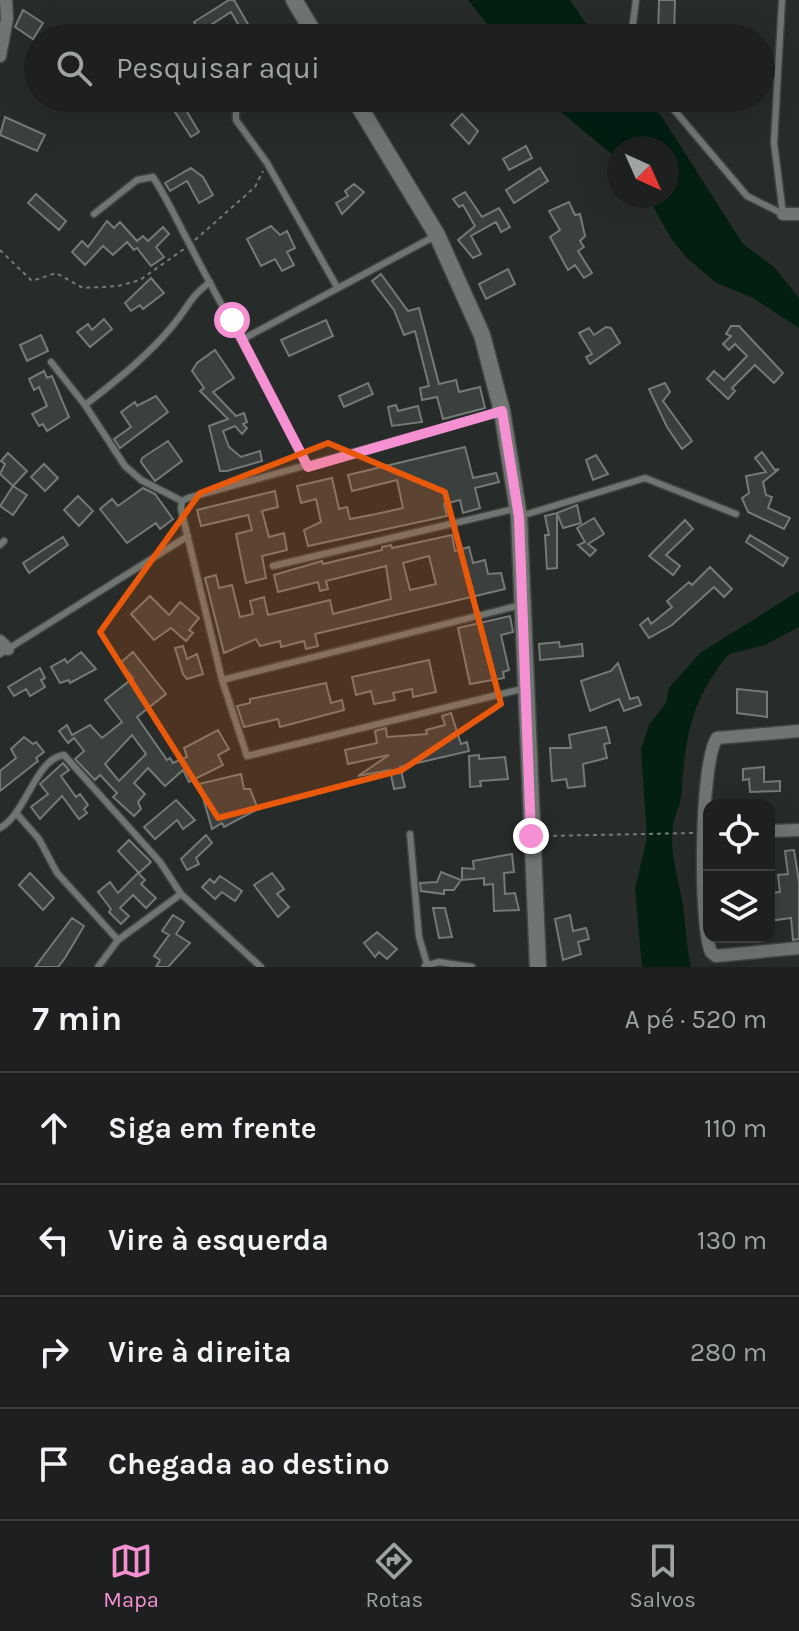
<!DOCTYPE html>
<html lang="pt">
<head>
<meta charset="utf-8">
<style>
	:root { --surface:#1d201f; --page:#252828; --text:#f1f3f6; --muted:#a0a3a4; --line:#3b3e3d; --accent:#f591d2 }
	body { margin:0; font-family:Karla,sans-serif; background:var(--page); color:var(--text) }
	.controls { position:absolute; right:24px; bottom:24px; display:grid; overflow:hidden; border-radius:16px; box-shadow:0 8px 32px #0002 }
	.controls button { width:72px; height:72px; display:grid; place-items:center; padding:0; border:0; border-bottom:2px solid var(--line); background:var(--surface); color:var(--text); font:40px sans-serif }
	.compass { position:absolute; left:607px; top:136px; width:72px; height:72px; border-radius:50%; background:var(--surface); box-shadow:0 8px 32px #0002; rotate:135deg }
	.stop { position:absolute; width:24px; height:24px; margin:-18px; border:6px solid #f591d2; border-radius:50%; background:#fff }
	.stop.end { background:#f591d2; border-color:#fff; box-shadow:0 2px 8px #0008 }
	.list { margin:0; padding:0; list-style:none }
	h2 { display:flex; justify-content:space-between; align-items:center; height:104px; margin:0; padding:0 32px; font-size:34px }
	h2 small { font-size:26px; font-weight:400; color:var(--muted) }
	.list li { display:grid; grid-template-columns:52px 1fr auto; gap:24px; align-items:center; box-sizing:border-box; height:112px; padding:0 32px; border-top:2px solid var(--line) }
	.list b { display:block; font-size:30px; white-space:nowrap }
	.list em { font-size:26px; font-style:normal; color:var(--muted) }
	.icon { flex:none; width:44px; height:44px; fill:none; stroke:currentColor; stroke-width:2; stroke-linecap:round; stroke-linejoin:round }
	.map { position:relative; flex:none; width:799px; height:967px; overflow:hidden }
	.search { position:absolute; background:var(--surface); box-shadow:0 8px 32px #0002; left:24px; right:24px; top:24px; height:88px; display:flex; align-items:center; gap:20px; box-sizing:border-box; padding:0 28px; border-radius:44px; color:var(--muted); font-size:30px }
	.sheet { height:552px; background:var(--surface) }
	nav { display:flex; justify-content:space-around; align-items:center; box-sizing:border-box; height:112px; border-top:2px solid var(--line); background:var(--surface); font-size:22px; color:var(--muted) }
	nav a { display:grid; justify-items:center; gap:4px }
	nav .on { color:var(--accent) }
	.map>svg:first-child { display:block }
	.water { fill:#021f12 }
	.building { fill:#3b3f3d; stroke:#757a77; stroke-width:2; fill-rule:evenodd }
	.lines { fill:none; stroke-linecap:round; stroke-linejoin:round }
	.lane-casing { stroke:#424643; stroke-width:9 }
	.street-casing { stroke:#424643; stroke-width:15 }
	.secondary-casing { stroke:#424643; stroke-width:19 }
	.path { stroke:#757977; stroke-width:2; stroke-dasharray:4 4; stroke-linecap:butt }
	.lane { stroke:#707572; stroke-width:6 }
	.street { stroke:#707572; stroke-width:12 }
	.secondary { stroke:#707572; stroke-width:16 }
	.route { stroke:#f591d2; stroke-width:10 }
	.marked { fill:#e8590c; fill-opacity:0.2; stroke:#e8590c; stroke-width:6; stroke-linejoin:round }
</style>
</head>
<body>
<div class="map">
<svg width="799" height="967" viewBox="0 0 799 967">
	<rect width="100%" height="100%" fill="#272b29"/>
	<path class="water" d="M468 0H570L596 38H498Z
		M544 98H644L662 117 743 244 773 266 799 298V328L753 298 715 282 686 257 672 240 647 196H667V148H619V160Z
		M799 591V627L765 645 729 654C689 702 686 737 681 797 680 807 674 816 673 826 669 853 679 880 683 906 686 927 686 946 691 967H642L635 889 647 838 641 749 649 725 666 703 669 688 700 653Z"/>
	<path class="building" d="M229 0H234L256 38H239L236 32 241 29 231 12 200 32 194 22Z
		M659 0H675L674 38H658Z
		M23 10 43 23 33 39 15 27Z
		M166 98H191L195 104 186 110 199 132 191 137Z
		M462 114 478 131 469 144 451 125Z
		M5 117 45 135 37 151 0 135Z
		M526 146 532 158 509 170 503 159Z
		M191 168 203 177 213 195 199 203 187 181 170 191 165 183Z
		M540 168 548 181 514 203 506 190Z
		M354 184 364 192 342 214 336 203 348 196 345 191Z
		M465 192 482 217 499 208 510 227 501 232 496 222 471 236 481 254 473 258 458 240 475 226 463 205 459 207 453 199Z
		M36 194 66 221 59 230 28 203Z
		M569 202 575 215 580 214 585 236 580 241 584 247 578 251 592 273 584 278 575 265 568 270 550 237 560 230 549 211Z
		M107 221 114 228 120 222 137 241 143 236 148 241 163 227 169 234 156 247 164 257 151 266 137 248 134 250 127 242 113 255 103 246 85 265 72 252 82 241 88 247Z
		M271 226 280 235 287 231 295 248 287 252 294 265 282 271 275 259 261 266 247 239Z
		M508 269 515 284 486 299 479 284Z
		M381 274 408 311 419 308 439 384 456 380 459 392 480 387 485 408 443 419 437 397 422 400 420 388 429 386 415 331 404 335 394 310 372 281Z
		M151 278 164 293 143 309 140 305 131 311 125 303Z
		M104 319 112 329 90 347 77 332 88 324 92 330Z
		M326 320 333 336 289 356 281 340Z
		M731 326H739L783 373 774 383 755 365 732 388 735 391 728 399 707 379 714 371 724 380 747 356 735 344 729 350 723 344 731 336 726 334Z
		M606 327 611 328 620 343 590 364 586 357 592 354 579 333 589 328 594 335Z
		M41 335 48 351 27 361 20 345Z
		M215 350 234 378 213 392 236 416 244 413 247 422 243 424 247 428 242 434 235 426 223 431 229 447 241 457 260 451 262 461 227 471H220L209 426 228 419 200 391 204 388 192 371 197 363Z
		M44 371 47 378 52 376 69 417 47 431 43 424 39 426 32 414 47 406 39 387 34 390 29 379Z
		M368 383 373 394 344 407 339 396Z
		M665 383 670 392 663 401 692 441 682 449 667 427 649 389Z
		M156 396 168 412 120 448 114 439 131 427 121 412 135 402 137 406Z
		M396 405 398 411 418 406 422 422 392 426 388 407Z
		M168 441 182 461 155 481 141 462 142 458Z
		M465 447 473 478 496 473 499 482 475 488 480 508 463 513 460 500 444 504 447 516 308 546 304 530 321 522 316 499 301 503 297 486 332 478 339 509 347 507 350 519 376 514 403 508 397 480 352 491 348 475Z
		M762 452 775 470 779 469 763 482 766 495 772 497 768 508 790 518 784 529 748 512 742 498 749 493 746 476 766 472 755 458Z
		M8 453 27 471 13 486 0 474 5 464 1 461Z
		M596 455 608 474 593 480 586 460Z
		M44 464 58 478 45 491 31 477Z
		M13 486 27 495 13 515 0 506Z
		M143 488 155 494 173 519 160 529 156 523 127 543 100 509 112 499 118 506Z
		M275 491 278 507 262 511 269 537 284 533 287 550 262 556 266 578 246 583 236 534 252 530 248 515 201 526 197 510Z
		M78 496 93 511 79 526 64 510Z
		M577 505 581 523 563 528 557 513Z
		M557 513V568L547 569 545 535H549L545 516Z
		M594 518 604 534 588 544 596 550 590 556 578 545 585 542 577 528Z
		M685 520 693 529 666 555 680 566 673 575 649 556Z
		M452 535 455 551 469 547 473 563 485 560 488 574 501 573 505 589 315 634 318 646 306 649 304 641 281 647 280 641 260 646 256 639 224 653 205 578 216 575 219 588 232 585 240 617 253 614 250 601 264 597 268 615 330 600 333 614 391 599 386 566 326 581 328 589 320 591 318 582 278 592 274 575 322 561 323 564 382 550V547L391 545 392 548ZM429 556 436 584 410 590 403 563Z
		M750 535 788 558 783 566 746 542Z
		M63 537 68 545 29 573 23 563Z
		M710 567 732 589 724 597 714 587 672 625 649 638 640 625 648 618 651 624 672 607 667 601 689 582 692 585Z
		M150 596 169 615 180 602 199 618 189 630 193 633 186 641 171 628 154 640 131 614Z
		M510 616 513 632 501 635 509 670 503 672 504 678 470 684 458 628Z
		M559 642 560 647 582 644 583 656 540 660 539 644Z
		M183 646 187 659 197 654 203 674 187 679 183 674 175 648Z
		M81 652 96 669 70 683 69 680 60 683 51 667 65 659 67 663Z
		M133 652 166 694 137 717 167 760 170 758 173 763 187 757 184 748 218 730 229 749 218 755 223 765 189 782 183 770 165 786 148 768 134 783 145 794 138 802 141 809 134 816 113 797 117 793 100 775 95 780 75 759 84 751 74 738 68 743 59 731 67 725 72 735 90 725 102 738 122 722 105 700 133 678 120 663ZM132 735 146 754 119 781 105 764Z
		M429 660 436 692 413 697 412 689 393 693 395 700 374 704 371 691 356 695 352 677Z
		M618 663 630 699 638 697 641 705 624 711 619 699 590 711 581 681 611 671Z
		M40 668 45 678 41 680 45 687 30 696 26 689 14 696 8 687Z
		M326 683 331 703 342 700 344 710 280 727 278 719 244 727 237 706 250 703V699Z
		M737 689 767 692V717L737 713Z
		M451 713 461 744 467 742 469 751 400 767 405 787 394 789 390 770 358 776 389 755 348 764 345 750 377 743 375 731 386 728 387 737 427 734 426 730 445 725 442 716Z
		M606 727 610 743 604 744 607 758 583 764 585 786 568 788 566 779 552 781 550 748H571L569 735Z
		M24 737 33 744 36 742 44 752 36 758 38 761 0 791V771L16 758 11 749Z
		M479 755V759L505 757 508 779 480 781 481 786 470 787 469 756Z
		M63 763 69 770 61 776 76 797 80 794 88 805 84 809 87 813 79 819 62 796 40 819 31 807 48 794 40 784Z
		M764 767V782L780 781V791L750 792 749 779 743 780V769Z
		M241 774 244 789H250L258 809 224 827 222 823 212 829 199 784Z
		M176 800 195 820 183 829 177 820 155 839 144 827Z
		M206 835 212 843 196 858 199 864 187 870 181 859Z
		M129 840 151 862 139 873 118 851Z
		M794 850 799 882V939L793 940 791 918 769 921V909H773L771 893 780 892 778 875 788 874 785 851Z
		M512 854 514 872 504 873 505 894 515 893 519 910 494 911 493 884 484 885V878L462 880V868L474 869 473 861Z
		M441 872 461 880 454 890H444V894L421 891 420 883 437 882Z
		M30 873 54 898 43 910 19 885Z
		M138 873 145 880 141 884 156 898 146 908 133 895 120 908 129 916 121 924 109 912 111 909 98 892 110 882 118 893Z
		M272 873 284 889 277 894 289 907 278 917 254 885Z
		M220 876 242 891 235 901 222 892 215 899 202 887 210 879 214 883Z
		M433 908H445L452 937 439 938Z
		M173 915 184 922 176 934 190 943 168 967H156L160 960 154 956 169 935 162 931Z
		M570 915 573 931 586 928 589 939 578 942 581 954 563 960 555 919Z
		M72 918 84 926 65 958 58 967H35Z
		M377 932 397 949 387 959 379 952 375 957 364 943Z"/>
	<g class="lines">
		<defs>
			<path id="lane" d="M295 38 309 28
				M631 38 636 0
				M236 98V120L267 163 337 287
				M664 98 747 196 783 214 774 143 782 0
				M94 214 137 180 153 177C168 200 178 223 191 247 229 321 271 392 308 467
				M243 339 437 235
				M51 362 85 405 125 466 141 480 182 501
				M85 405C116 381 149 355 174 324 190 305 188 299 210 282
				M499 412 188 498 182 501 181 509 222 680 247 756 526 688
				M521 516 645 478 736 514
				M0 545 4 541
				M273 566 514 509
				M0 654 188 536
				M222 680 521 605
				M17 814 39 839 57 873 118 940
				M0 828C27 813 35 759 64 755L160 862 181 894 261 967
				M410 834 419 937 427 964
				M425 966 439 962 472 967
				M98 967 118 940 181 894"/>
			<path id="street" d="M0 56 7 19 6 0
				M783 214H799
				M0 641 8 649
				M799 731 717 738C700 762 699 925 711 952L716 956 799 948
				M769 831 799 830"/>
			<path id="secondary" d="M294 0 317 38
				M354 98 437 235 482 335 502 411 519 517 538 967"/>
		</defs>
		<use href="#lane" class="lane-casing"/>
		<use href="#street" class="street-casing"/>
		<use href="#secondary" class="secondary-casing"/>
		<path class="path" d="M195 240 255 187 263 171
			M0 250 32 281 56 273 83 288 118 286 140 280 184 249
			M545 836 694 833"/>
		<use href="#lane" class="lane"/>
		<use href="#street" class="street"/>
		<use href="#secondary" class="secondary"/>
	</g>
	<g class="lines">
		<path class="route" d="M232 320 308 467 502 411 519 517 531 836"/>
	</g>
	<path class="marked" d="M328 443 445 492 501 704 402 770 218 818 100 632 200 493Z"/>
</svg>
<div class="controls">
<button><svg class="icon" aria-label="locate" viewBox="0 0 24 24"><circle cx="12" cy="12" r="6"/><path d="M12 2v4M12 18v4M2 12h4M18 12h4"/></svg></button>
<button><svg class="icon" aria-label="layers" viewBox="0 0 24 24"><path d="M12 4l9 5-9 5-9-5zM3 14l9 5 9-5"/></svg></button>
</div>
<svg class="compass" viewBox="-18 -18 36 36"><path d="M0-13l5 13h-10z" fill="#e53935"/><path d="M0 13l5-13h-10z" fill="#a0a3a4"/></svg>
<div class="stop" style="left:232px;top:320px"></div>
<div class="stop end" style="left:531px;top:836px"></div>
<div class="search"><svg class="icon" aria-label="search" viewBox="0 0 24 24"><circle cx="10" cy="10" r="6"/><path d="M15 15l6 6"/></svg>Pesquisar aqui</div>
</div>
<section class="sheet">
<h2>7 min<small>A pé · 520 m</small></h2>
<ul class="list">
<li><svg class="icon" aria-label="ahead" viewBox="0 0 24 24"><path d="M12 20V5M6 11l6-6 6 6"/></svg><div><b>Siga em frente</b></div><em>110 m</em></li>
<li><svg class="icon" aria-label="left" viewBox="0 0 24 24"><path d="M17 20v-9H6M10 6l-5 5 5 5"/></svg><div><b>Vire à esquerda</b></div><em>130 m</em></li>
<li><svg class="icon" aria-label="right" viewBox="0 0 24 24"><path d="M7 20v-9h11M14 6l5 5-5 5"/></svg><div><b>Vire à direita</b></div><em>280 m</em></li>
<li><svg class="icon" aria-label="arrive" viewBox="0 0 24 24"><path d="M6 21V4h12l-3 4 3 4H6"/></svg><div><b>Chegada ao destino</b></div></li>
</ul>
</section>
<nav>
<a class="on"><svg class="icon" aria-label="map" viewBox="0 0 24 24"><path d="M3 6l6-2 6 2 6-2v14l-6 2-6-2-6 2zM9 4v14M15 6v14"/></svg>Mapa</a>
<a><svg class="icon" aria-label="directions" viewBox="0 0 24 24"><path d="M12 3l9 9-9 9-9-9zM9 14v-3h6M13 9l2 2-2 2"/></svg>Rotas</a>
<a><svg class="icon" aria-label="saved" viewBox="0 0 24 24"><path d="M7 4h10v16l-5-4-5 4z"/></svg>Salvos</a>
</nav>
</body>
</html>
